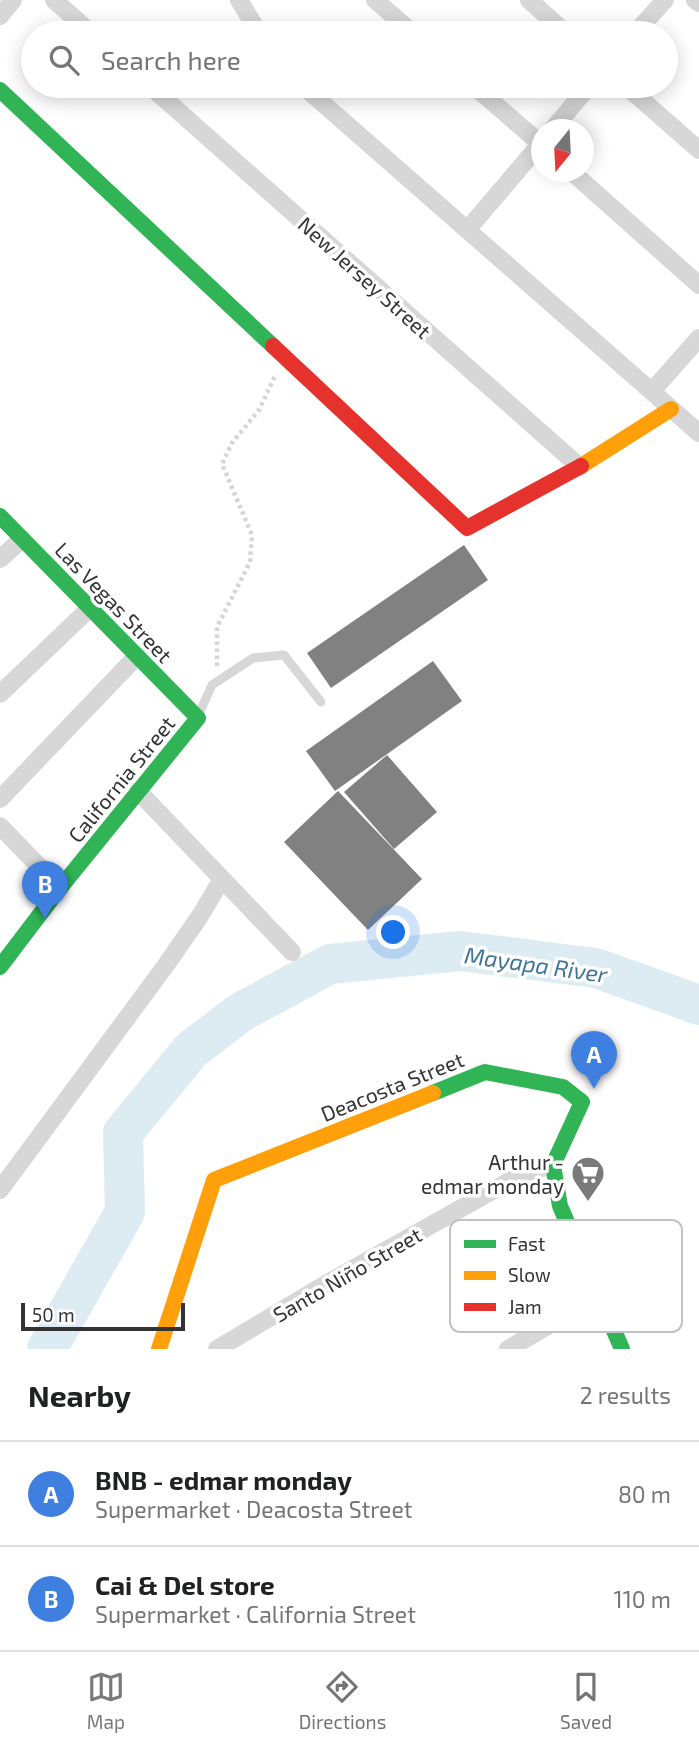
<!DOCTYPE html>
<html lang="en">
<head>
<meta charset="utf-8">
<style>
	:root { --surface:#fff; --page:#f2f2f2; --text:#202124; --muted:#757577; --line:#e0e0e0; --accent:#7a7a7a }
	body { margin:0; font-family:"Exo 2",sans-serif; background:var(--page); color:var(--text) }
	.compass { position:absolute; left:531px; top:119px; width:63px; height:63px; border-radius:50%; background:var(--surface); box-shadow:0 4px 18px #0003; rotate:198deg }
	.scale { position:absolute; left:21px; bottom:18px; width:164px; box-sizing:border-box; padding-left:7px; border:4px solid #333; border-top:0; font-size:19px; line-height:24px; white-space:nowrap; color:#333; -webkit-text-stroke:5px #fff; paint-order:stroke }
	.you { position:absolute; left:394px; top:933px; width:24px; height:24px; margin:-18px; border:5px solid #fff; border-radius:50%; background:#1a73e8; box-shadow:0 0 0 10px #1a73e833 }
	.badge { display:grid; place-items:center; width:46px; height:46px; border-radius:50%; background:var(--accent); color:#fff; font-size:23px; font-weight:700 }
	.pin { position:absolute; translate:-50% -58px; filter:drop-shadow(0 2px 4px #0008) }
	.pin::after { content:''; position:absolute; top:37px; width:24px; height:21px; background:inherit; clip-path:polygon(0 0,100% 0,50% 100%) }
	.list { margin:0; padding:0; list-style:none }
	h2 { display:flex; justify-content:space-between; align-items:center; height:91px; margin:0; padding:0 28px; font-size:30px }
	h2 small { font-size:23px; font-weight:400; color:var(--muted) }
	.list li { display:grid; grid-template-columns:46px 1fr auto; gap:21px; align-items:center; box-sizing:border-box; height:105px; padding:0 28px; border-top:2px solid var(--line) }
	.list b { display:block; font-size:26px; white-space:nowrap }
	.list p { margin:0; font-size:23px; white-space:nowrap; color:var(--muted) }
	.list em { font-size:23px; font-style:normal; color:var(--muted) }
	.icon { flex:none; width:38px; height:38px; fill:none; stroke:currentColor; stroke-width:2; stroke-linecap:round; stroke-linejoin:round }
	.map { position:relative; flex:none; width:699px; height:1349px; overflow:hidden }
	.search { position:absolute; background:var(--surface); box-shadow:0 4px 18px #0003; left:21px; right:21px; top:21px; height:77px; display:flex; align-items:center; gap:18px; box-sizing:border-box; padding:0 24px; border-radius:38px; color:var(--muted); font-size:26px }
	.sheet { height:301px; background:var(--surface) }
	nav { display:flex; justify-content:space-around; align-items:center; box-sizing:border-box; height:98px; border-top:2px solid var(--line); background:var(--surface); font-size:19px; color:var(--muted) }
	nav a { display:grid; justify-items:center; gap:4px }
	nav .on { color:var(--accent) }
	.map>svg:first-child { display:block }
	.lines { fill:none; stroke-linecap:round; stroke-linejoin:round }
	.river { stroke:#ddebf3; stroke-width:40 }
	.building { fill:#818181 }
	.path { stroke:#d6d6d6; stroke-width:4.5; stroke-dasharray:3.5 3.5; stroke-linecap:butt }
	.lane { stroke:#d7d7d7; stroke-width:9 }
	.street { stroke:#d7d7d7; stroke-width:18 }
	.fast { stroke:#30b455; stroke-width:16 }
	.slow { stroke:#ff9f0a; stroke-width:16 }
	.jam { stroke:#e5322d; stroke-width:16 }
	.labels { text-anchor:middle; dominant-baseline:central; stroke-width:7; stroke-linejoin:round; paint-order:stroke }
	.street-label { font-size:21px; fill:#333; stroke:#fff }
	.poi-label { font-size:21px; fill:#333; stroke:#fff; text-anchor:end }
	.water-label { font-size:23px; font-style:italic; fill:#3f7597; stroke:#fff }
	.key { fill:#fff; stroke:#c2c2c2; stroke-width:2 }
	.key-label { font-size:19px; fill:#333 }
</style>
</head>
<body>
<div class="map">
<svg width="699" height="1349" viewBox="0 0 699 1349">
	<rect width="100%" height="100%" fill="#fff"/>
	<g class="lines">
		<path class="river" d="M47 1349 125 1212 123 1133 191 1050 241 1012 330 964 460 951 596 968 699 1005"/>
	</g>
	<path class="building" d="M464 545 488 580 331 688 307 653Z
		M433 661 462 701 335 791 306 751Z
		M387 755 437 812 394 849 344 792Z
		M338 791 422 879 368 930 284 842Z"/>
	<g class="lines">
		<path class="path" d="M217 666V627L250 562 252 535 222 464 232 443 259 410 275 376"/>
		<path class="lane" d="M198 716 212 685 253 658 284 655 321 702"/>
		<path class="street" d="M54 0 91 33
			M239 0 259 33
			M375 0 413 33
			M529 0 566 33
			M695 0 699 3
			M0 16 13 0
			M635 33 665 0
			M150 86 580 467
			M303 86 699 433
			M474 86 542 145
			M626 86 699 150
			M552 130 589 86
			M572 172 699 285
			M467 230 542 142
			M652 391 699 338
			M0 559 22 539
			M0 694 90 608
			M138 791 292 952
			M0 799 137 656
			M0 826 60 888
			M0 1190 166 965 200 916 222 879
			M217 1349 326 1284 524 1173 553 1165
			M508 1349 599 1296"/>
		<path class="fast" d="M0 90 273 346
			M0 516 198 718 60 888 0 967
			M433 1093 485 1072 563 1087 582 1102 553 1165 560 1206 622 1349"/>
		<path class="slow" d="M581 466 671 409
			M159 1349 214 1180 433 1093"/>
		<path class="jam" d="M273 346 467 528 581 466"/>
	</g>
	<defs>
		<symbol id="supermarket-pin" viewBox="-11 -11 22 30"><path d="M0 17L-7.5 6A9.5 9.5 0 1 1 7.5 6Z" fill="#7a7a7a" stroke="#fff"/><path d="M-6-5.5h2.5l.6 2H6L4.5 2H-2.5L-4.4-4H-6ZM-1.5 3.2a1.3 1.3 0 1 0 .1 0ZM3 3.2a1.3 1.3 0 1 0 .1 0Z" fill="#fff"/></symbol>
	</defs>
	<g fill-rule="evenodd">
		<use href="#supermarket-pin" x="569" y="1154" width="38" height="52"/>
	</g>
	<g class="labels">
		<g class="street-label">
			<text transform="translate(365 277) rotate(42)">New Jersey Street</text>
			<text transform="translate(114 602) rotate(46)">Las Vegas Street</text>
			<text transform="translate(121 779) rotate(-51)">California Street</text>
			<text transform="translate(392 1086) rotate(-22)">Deacosta Street</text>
			<text transform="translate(347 1274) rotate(-30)">Santo Niño Street</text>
		</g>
		<g class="poi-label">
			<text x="564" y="1161">Arthur -<tspan x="564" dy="24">edmar monday</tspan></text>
		</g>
		<g class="water-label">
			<text transform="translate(536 964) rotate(8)">Mayapa River</text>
		</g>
	</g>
	<rect x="450" y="1220" width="232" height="112" rx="10" class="key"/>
	<rect x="464" y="1240" width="32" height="8" fill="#30b455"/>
	<rect x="464" y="1271" width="32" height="9" fill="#ff9f0a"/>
	<rect x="464" y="1303" width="32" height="8" fill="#e5322d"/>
	<g class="key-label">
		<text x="508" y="1251">Fast</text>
		<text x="508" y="1282">Slow</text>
		<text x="508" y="1314">Jam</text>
	</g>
</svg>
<svg class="compass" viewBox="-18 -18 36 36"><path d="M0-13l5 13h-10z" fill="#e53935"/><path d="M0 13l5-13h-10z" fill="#757577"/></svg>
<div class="scale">50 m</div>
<div class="you"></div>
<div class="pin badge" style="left:594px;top:1089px;background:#3f7fe0">A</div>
<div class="pin badge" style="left:45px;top:919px;background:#3f7fe0">B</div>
<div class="search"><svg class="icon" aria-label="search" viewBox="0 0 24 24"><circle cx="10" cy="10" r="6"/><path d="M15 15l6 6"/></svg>Search here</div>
</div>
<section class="sheet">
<h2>Nearby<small>2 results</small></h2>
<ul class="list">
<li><span class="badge" style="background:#3f7fe0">A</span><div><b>BNB - edmar monday</b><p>Supermarket · Deacosta Street</p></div><em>80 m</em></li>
<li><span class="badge" style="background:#3f7fe0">B</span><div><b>Cai &amp; Del store</b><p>Supermarket · California Street</p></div><em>110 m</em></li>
</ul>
</section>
<nav>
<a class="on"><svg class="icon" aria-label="map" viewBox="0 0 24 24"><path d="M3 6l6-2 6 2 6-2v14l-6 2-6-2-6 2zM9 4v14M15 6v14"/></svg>Map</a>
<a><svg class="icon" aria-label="directions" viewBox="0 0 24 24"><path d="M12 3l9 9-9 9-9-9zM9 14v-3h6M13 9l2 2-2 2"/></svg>Directions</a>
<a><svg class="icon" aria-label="saved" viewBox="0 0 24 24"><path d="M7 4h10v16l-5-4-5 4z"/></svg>Saved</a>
</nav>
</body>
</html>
